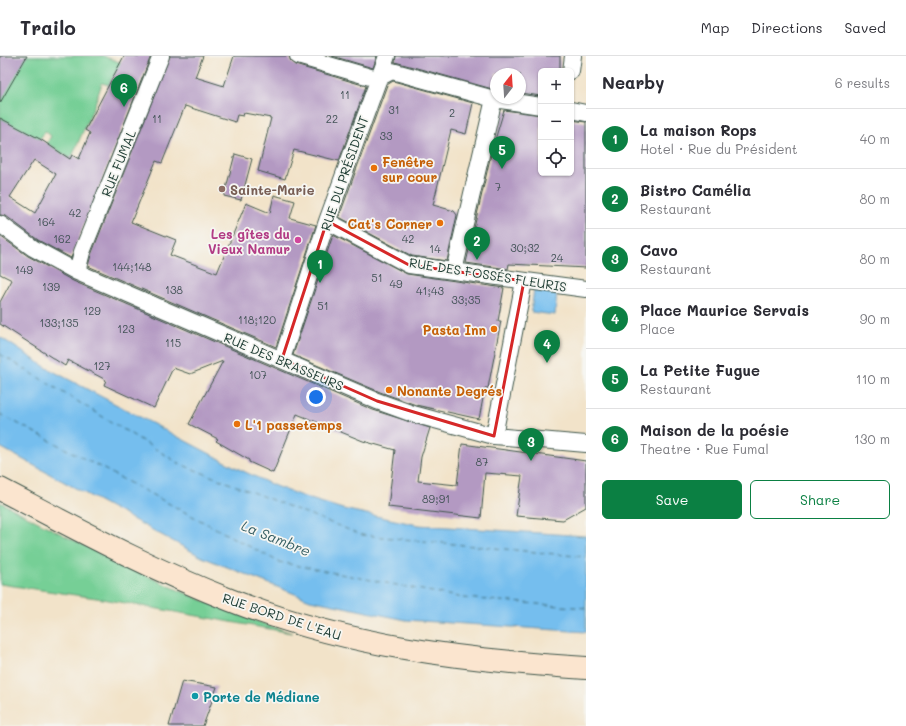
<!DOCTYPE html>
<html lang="en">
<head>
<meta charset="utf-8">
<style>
	:root { --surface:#fff; --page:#f7f7f7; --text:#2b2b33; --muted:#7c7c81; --line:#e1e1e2; --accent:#0b8043 }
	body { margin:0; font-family:Mali,sans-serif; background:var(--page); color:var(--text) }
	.controls { position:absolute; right:12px; top:12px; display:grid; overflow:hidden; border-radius:6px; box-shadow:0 1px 3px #0004 }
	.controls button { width:36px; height:36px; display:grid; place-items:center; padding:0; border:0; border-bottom:1px solid var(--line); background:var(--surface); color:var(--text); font:20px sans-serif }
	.compass { position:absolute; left:490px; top:12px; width:36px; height:36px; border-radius:50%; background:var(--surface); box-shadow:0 1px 3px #0004; rotate:17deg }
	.you { position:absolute; left:316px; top:341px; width:14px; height:14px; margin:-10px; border:3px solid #fff; border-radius:50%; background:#1a73e8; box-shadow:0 0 0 6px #1a73e833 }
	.badge { display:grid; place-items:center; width:26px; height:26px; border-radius:50%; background:var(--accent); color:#fff; font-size:13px; font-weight:700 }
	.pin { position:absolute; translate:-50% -33px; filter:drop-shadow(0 1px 2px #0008) }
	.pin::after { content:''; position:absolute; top:21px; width:14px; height:12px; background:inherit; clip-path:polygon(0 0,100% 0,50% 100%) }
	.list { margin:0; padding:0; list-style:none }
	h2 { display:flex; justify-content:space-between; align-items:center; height:52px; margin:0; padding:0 16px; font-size:17px }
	h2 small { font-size:13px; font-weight:400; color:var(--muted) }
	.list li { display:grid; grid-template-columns:26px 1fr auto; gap:12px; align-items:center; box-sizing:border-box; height:60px; padding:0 16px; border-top:1px solid var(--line) }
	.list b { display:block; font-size:15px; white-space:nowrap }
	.list p { margin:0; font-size:13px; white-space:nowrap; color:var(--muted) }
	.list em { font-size:13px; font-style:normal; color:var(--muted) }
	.actions { display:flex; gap:8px; padding:12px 16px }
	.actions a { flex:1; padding:9px 0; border:1px solid var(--accent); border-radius:6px; text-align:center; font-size:14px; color:var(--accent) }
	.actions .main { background:var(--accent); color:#fff }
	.icon { flex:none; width:22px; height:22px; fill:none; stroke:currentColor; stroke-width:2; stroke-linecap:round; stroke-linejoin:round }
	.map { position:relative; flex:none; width:586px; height:670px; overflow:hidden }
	header { display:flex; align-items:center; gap:24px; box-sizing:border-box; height:56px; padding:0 20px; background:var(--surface); border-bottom:1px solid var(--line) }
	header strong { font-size:19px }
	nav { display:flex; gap:22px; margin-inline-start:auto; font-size:14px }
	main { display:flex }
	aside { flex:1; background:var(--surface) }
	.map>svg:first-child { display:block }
	.green { fill:#76cf96; stroke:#4a8665 }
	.water { fill:#75beee; stroke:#4a7e91 }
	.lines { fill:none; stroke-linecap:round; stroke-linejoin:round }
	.ferry { stroke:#345d62; stroke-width:1; stroke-dasharray:5 4; stroke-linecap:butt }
	.building { fill:#b399c2; fill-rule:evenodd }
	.pedestrian-casing { stroke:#3f564a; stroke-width:18 }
	.secondary-casing { stroke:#3f564a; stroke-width:24 }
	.pedestrian { stroke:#fff; stroke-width:16 }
	.secondary { stroke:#fbe5cf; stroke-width:22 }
	.marked { fill:none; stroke:#d62828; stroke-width:3; stroke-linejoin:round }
	.food-dot { fill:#e8710a; stroke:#f6f6f2; stroke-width:1.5 }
	.education-dot { fill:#8d6e63; stroke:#f6f6f2; stroke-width:1.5 }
	.hotel-dot { fill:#d1479c; stroke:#f6f6f2; stroke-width:1.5 }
	.culture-dot { fill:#0f9aa8; stroke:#f6f6f2; stroke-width:1.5 }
	.labels { text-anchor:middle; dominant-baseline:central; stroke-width:3.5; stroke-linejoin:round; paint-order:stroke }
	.number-label { font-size:11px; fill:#445458 }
	.food-label { font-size:13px; font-weight:bold; fill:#c56008; stroke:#f6f6f2; text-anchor:start }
	.street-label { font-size:13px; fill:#1f3d34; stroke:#f6f6f2 }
	.education-label { font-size:13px; font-weight:bold; fill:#785e54; stroke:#f6f6f2; text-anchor:start }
	.hotel-label { font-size:13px; font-weight:bold; fill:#b23c85; stroke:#f6f6f2; text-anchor:end }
	.culture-label { font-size:13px; font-weight:bold; fill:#0d838f; stroke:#f6f6f2; text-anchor:start }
	.water-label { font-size:14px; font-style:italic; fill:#345d62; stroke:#f6f6f2 }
</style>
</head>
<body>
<header>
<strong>Trailo</strong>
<nav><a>Map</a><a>Directions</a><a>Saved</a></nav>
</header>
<main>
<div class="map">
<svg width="586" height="670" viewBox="0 0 586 670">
	<rect width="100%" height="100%" fill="#f6f6f2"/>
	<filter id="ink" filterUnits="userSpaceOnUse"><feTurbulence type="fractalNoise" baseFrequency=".025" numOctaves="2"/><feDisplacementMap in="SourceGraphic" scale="8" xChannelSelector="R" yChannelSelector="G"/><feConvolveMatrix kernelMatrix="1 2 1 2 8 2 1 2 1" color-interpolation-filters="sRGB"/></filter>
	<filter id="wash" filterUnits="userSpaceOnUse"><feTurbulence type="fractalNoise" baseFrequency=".012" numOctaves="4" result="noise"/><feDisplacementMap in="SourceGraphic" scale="16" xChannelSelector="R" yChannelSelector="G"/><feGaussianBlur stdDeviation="0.9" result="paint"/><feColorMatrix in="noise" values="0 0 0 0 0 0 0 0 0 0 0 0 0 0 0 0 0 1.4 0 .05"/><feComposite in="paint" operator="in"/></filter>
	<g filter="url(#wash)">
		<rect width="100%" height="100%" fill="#f2e3c9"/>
		<path class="green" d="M23 0H103L122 7 112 30 102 27 95 48 71 103 47 87 51 80 45 75 40 83 0 62V46Z
			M0 446C95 496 190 545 292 577L103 543 0 528Z"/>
		<path class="water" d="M534 233 557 236 555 259 531 256Z
			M0 281 47 312 239 413 275 430 307 442 343 453 418 469 586 480V576L406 564 310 544 202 501 0 391Z"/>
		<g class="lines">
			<path class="ferry" d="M0 298 180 408 362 479 586 501
				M0 358 279 506 463 542 586 552"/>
		</g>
		<g id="blocks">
			<path class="building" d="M0 0H27L0 47Z
				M124 0H151L71 202 38 184 6 160 0 159V62L40 83 70 103 72 99 79 103 90 77 85 74ZM34 104 56 118 35 157 10 141Z
				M170 0H203L195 21 224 30 234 0H289L291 6 295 9 366 30 339 105 294 94 285 123 258 115 271 62 244 57 243 60 237 59 235 66 185 50 162 107 156 105 131 166 176 184 170 199 217 217 246 147 270 157 274 139 295 145 290 162 316 169 276 291 88 210 91 199Z
				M332 0H377L373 12Z
				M396 0H560V15H541V40L520 37V18H496V34L395 6Z
				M393 25 473 47 466 78 451 74 433 149 454 155 457 159 447 205 412 200 339 161 387 29Z
				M504 54 541 59V117H571V64L586 66V212L509 208 508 213 466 207 492 94Z
				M235 98 252 103 241 144 224 140Z
				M333 179 407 218 504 232 498 265H501L488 332H485L479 363 416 349 380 336 293 299Z
				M0 180 28 200 73 225 373 354 430 372 421 401 418 425 457 429 462 388 586 405V451L563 464 516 460 522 420 485 417 481 462 388 451 395 394 363 385 297 358 273 417 249 406V404L216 385 218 383 189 368 223 305 190 318 173 312 154 352 104 329 106 324 68 304 65 310 0 268V246L12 224 0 218Z
				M182 625 217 631 203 670H169Z"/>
		</g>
	</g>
	<g filter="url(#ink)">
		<use href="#blocks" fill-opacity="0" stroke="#3f564a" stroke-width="1"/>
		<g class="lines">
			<defs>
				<path id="pedestrian" d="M298 0 377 23 392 15 494 43 541 50
					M571 15 573 0
					M571 54 586 57
					M327 165 409 209 586 233
					M0 168 33 192 77 216 377 345 413 358 494 380 586 388
					M454 215 494 43
					M77 216 82 196 161 0
					M282 303 327 165 387 0
					M494 380 524 225"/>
				<path id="secondary" d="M0 433C75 472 150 513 230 544 347 590 462 604 586 612"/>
			</defs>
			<use href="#pedestrian" class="pedestrian-casing"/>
			<use href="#secondary" class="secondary-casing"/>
			<use href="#pedestrian" class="pedestrian"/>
			<use href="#secondary" class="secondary"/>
		</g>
	</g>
	<path class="marked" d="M327 165 409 209 524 225 494 380 377 345 282 303Z"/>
	<g class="food-dot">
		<circle cx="374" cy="112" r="4"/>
		<circle cx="440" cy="167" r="4"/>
		<circle cx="494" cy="273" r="4"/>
		<circle cx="389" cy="334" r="4"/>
		<circle cx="237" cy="368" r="4"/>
	</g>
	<circle class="education-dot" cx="222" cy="133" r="4"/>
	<circle class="hotel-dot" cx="298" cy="184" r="4"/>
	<circle class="culture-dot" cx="195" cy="640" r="4"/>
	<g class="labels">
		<g class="number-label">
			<text x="345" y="38">11</text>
			<text x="394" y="53">31</text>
			<text x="452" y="56">2</text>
			<text x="157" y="62">11</text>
			<text x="332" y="62">22</text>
			<text x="386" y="79">33</text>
			<text x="498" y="130">7</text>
			<text x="75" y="156">42</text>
			<text x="46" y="165">164</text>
			<text x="62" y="182">162</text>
			<text x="408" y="182">42</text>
			<text x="525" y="191">30;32</text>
			<text x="435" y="192">14</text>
			<text x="557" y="201">24</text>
			<text x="132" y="210">144;148</text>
			<text x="24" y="213">149</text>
			<text x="377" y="221">51</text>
			<text x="396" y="227">49</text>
			<text x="51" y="230">139</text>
			<text x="174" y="233">138</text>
			<text x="430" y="234">41;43</text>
			<text x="466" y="243">33;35</text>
			<text x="323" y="249">51</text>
			<text x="92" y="254">129</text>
			<text x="257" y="263">118;120</text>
			<text x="59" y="266">133;135</text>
			<text x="126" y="272">123</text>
			<text x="173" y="286">115</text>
			<text x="102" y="309">127</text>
			<text x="258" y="318">107</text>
			<text x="482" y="405">87</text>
			<text x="436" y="442">89;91</text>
		</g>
		<g class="food-label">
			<text x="382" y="105">Fenêtre<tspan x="382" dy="15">sur cour</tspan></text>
			<text x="432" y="167" text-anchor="end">Cat's Corner</text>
			<text x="486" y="273" text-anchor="end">Pasta Inn</text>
			<text x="397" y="334">Nonante Degrés</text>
			<text x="245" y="368">L'1 passetemps</text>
		</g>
		<g class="street-label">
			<text transform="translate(118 107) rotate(-68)">RUE FUMAL</text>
			<text transform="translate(344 117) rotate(-71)">RUE DU PRÉSIDENT</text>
			<text transform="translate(488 218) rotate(9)">RUE DES FOSSÉS FLEURIS</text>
			<text transform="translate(284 305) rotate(23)">RUE DES BRASSEURS</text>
			<text transform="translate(282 560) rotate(18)">RUE BORD DE L'EAU</text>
		</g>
		<g class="education-label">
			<text x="230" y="133">Sainte-Marie</text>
		</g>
		<g class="hotel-label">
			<text x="290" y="177">Les gîtes du<tspan x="290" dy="15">Vieux Namur</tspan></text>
		</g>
		<g class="culture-label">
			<text x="203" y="640">Porte de Médiane</text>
		</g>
		<g class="water-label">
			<text transform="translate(276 482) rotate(22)">La Sambre</text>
		</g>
	</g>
</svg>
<div class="controls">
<button>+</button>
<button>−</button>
<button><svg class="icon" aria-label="locate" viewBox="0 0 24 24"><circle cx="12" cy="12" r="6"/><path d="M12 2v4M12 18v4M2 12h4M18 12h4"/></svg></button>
</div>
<svg class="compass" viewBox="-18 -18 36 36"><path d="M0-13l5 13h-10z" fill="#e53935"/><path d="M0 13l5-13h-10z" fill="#7c7c81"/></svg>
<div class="you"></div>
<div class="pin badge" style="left:320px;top:227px">1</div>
<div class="pin badge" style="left:477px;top:204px">2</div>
<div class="pin badge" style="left:531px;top:405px">3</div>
<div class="pin badge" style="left:547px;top:307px">4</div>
<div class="pin badge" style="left:502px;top:113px">5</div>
<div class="pin badge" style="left:124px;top:51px">6</div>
</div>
<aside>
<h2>Nearby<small>6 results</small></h2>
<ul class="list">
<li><span class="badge">1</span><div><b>La maison Rops</b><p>Hotel · Rue du Président</p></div><em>40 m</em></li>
<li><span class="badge">2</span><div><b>Bistro Camélia</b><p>Restaurant</p></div><em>80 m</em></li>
<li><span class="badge">3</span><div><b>Cavo</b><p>Restaurant</p></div><em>80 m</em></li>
<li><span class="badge">4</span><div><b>Place Maurice Servais</b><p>Place</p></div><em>90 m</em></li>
<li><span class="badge">5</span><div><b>La Petite Fugue</b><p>Restaurant</p></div><em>110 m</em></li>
<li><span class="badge">6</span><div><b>Maison de la poésie</b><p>Theatre · Rue Fumal</p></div><em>130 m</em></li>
</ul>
<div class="actions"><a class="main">Save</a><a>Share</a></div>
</aside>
</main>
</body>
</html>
